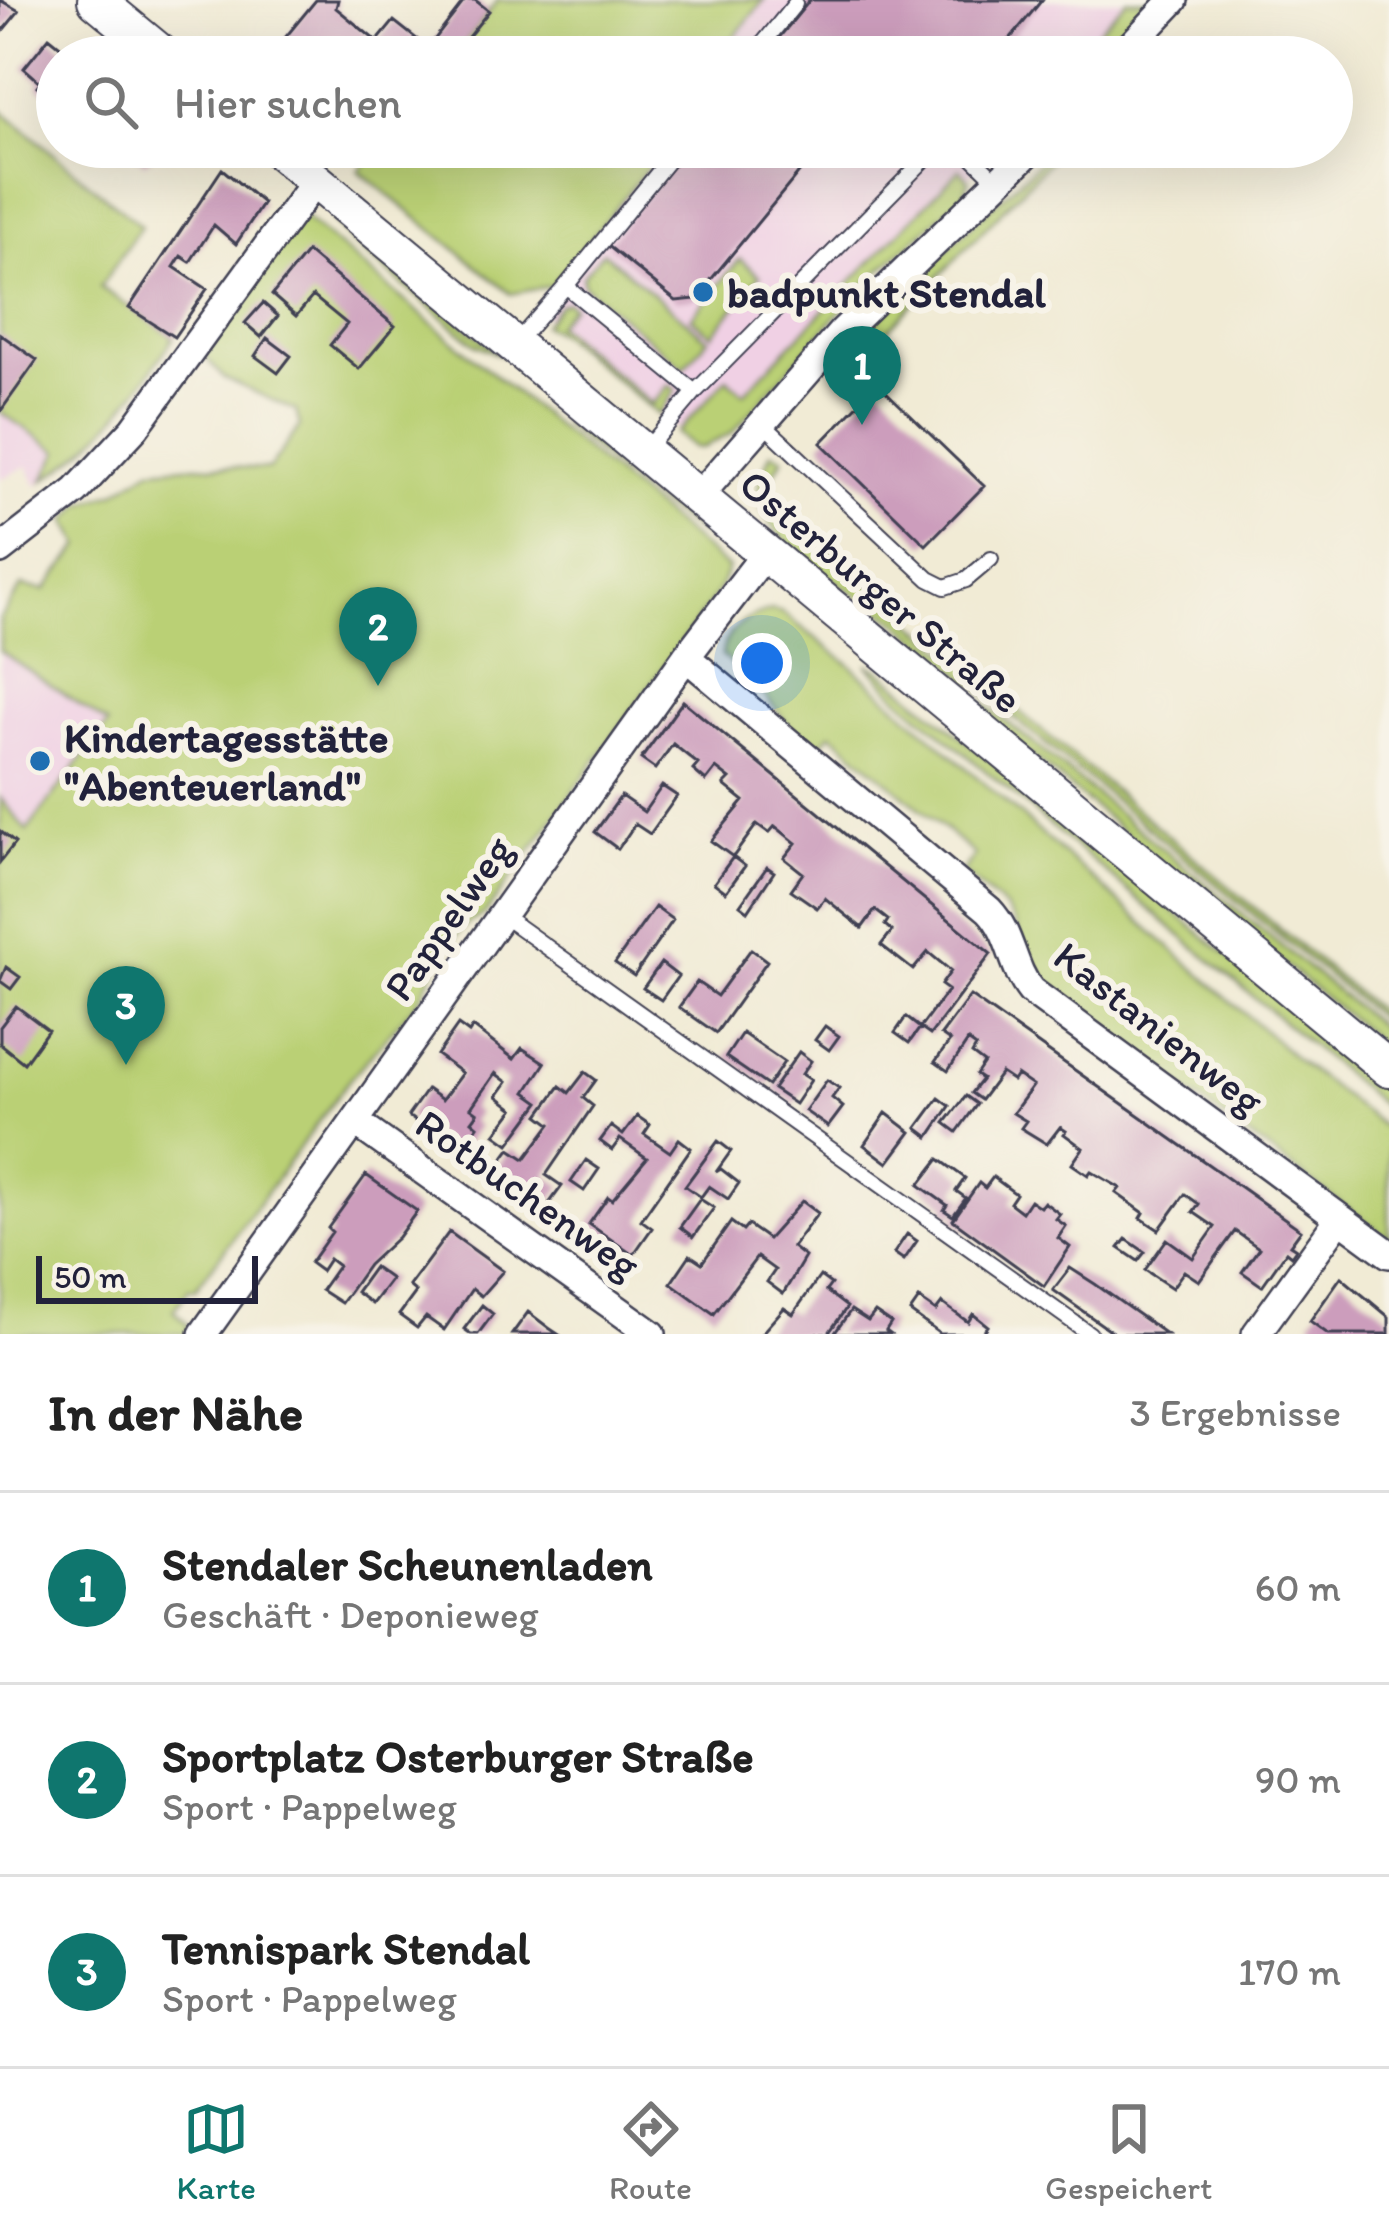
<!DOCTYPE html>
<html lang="de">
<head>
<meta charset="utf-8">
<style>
	:root { --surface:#fff; --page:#f2f2f2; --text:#222; --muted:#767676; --line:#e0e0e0; --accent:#0f766e }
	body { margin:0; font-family:Itim,sans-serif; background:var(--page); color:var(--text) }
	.scale { position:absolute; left:36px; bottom:30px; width:222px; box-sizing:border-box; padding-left:12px; border:6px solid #22223b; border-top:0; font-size:33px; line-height:42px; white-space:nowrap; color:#22223b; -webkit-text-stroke:9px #f7f3e8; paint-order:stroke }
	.you { position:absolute; left:762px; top:663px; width:42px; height:42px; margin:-30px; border:9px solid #fff; border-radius:50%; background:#1a73e8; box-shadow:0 0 0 18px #1a73e833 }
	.badge { display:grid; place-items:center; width:78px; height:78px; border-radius:50%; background:var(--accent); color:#fff; font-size:39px; font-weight:700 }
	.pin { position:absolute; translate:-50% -99px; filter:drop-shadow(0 3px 6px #0008) }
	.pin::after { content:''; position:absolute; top:63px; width:42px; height:36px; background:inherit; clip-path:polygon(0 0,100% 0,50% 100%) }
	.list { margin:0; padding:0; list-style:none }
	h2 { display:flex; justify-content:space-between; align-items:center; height:156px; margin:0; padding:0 48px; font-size:51px }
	h2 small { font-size:39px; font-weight:400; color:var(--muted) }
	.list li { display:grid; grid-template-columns:78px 1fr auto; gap:36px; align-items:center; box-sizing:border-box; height:192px; padding:0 48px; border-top:3px solid var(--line) }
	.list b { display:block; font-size:45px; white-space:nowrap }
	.list p { margin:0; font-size:39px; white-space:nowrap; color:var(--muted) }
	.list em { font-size:39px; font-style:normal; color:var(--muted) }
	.icon { flex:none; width:66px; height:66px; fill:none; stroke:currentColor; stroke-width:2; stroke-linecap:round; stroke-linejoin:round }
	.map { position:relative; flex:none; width:1389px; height:1334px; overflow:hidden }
	.search { position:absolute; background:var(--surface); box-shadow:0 12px 48px #0002; left:36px; right:36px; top:36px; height:132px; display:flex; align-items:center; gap:30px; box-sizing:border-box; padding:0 42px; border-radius:66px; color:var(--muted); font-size:45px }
	.sheet { height:732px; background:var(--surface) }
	nav { display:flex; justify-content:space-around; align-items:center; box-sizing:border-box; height:168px; border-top:3px solid var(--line); background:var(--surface); font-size:33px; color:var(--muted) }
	nav a { display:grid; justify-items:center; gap:6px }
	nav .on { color:var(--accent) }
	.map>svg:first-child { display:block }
	.built { fill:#f0d0e4 }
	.green { fill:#bad075; stroke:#6e7958; stroke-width:3 }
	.building { fill:#cc9dbc }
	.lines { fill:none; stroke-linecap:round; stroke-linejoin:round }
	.lane-casing { stroke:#414052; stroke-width:18 }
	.street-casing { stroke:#414052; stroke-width:32 }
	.secondary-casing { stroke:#414052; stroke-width:40 }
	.lane { stroke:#fff; stroke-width:14 }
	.street { stroke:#fff; stroke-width:27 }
	.secondary { stroke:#fff; stroke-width:36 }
	.poi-dot { fill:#1f6fb2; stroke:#f7f3e8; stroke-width:4.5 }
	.labels { text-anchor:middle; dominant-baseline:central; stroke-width:12; stroke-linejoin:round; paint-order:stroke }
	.poi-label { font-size:42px; font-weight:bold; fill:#22223b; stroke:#f7f3e8; text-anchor:start }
	.street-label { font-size:42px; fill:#22223b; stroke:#f7f3e8 }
</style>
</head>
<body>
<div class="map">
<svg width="1389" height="1334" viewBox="0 0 1389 1334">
	<rect width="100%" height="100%" fill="#f7f3e8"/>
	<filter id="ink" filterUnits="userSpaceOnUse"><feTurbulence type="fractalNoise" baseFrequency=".00833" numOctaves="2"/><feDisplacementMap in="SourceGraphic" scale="24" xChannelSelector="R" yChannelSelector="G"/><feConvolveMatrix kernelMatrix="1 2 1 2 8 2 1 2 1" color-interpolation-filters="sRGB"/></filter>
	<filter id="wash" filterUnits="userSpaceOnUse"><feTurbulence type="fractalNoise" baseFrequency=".004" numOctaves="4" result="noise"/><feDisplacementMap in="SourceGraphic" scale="48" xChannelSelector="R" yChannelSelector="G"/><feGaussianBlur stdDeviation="2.7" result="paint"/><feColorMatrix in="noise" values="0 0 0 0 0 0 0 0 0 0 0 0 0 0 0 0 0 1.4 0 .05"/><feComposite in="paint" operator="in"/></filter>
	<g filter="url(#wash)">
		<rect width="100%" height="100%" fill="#f1ebd5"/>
		<path class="built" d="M764 0H1138L1083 57H738L726 47Z
			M665 147H997L715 441 698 445 560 335 547 322 543 309 552 286Z
			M0 412 59 451 44 480 36 486 28 466 0 479Z
			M0 651 108 724 27 831 0 798Z"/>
		<path class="green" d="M498 0H764L726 47 738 57H452Z
			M1127 0H1155L1099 57H1073Z
			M0 109 141 226 100 287 174 337C137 393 102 444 44 480L59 451 0 412Z
			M379 147H665L552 286 511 294 359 171Z
			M1055 147H1063L872 346 862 336 925 270Z
			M960 169 969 180 964 195 863 286 732 433 702 448 694 447 677 433 727 378 744 393Z
			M302 216 728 568 719 590 485 914 468 923 444 949 421 997 349 1080 195 1290 189 1289 174 1310 188 1325 187 1334H0V798L27 831 108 724 0 651V618L22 586 45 590 81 545 67 521 82 504 116 492 151 469 196 465 269 469 300 426 296 411 224 378 204 356Z
			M334 217 502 356 475 344 351 242 333 220Z
			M603 252 708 339 684 368 583 285 582 277Z
			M740 259 760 276 712 335 691 318Z
			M568 302 572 306 556 325 652 404 669 385 676 390 659 415 561 335 543 325 560 304Z
			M567 418 709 534 712 540 662 506 563 423Z
			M772 452 783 458 763 493 768 502 1389 1020V1026L899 623C861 595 756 543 759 488 759 475 767 463 772 452Z
			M852 607 873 614 892 628 1389 1034V1051Z
			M772 610 783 613 848 663 1302 1064 1389 1131V1238L1085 1017 1031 968 1014 922 1005 908 962 872 975 855 831 733 816 749 793 731 759 688 722 656C724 630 748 616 772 610Z
			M867 664 880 670 1389 1088V1111L898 697Z"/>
		<g id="blocks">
			<path class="building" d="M0 0 19 11 0 34Z
				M316 0H338L336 8 375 40 361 57H306L284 39Z
				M465 0H475L489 11 452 57H391L375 44 394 21 428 48Z
				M810 0H1042L995 57H763Z
				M49 37 74 57H57V103L37 86 40 82 24 68Z
				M125 147H160L145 164Z
				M688 147H820L695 299 676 301 607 245Z
				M222 169 263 203 236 244 214 225 190 262 181 256 174 267 207 289 174 337 129 308Z
				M307 252 395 326 359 369 330 345 347 324 313 296 296 316 272 295Z
				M263 303 278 316 261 337 245 323Z
				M0 334 37 360 0 412Z
				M267 338 291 356 278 373 255 356Z
				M878 384 984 486 926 545 821 443Z
				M683 701 991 954 930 1035 920 1028 948 990 941 985 951 971 928 952 913 970 881 945 892 931 885 925 888 920 875 910 862 928 825 898 817 908 791 890 803 873 784 858 796 843 775 826 769 833 757 824 733 857 711 841 744 801 724 785 730 779 716 768 706 781 693 770 698 764 673 744 655 769 641 759Z
				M662 786 677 796 650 834 635 824 618 849 595 832 621 796 644 812Z
				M0 831 15 843 0 862Z
				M733 857 745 866 726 892 714 883Z
				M767 867 774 872 748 911 740 905Z
				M655 907 673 920 634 976 615 963Z
				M751 949 767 961 716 1033 679 1007 697 982 717 996Z
				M661 963 678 976 661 1000 643 988Z
				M6 967 20 977 11 989 0 981Z
				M970 996 1301 1230 1290 1245 1296 1249 1291 1256 1286 1252 1262 1286 1242 1272 1259 1248 1235 1231 1199 1281 1184 1271 1172 1288 1145 1270 1167 1239 1193 1258 1215 1227 1193 1212 1199 1204 1185 1194 1159 1230 1141 1218 1144 1213 1116 1193 1120 1188 1091 1171 1088 1175 1072 1164 1083 1148 1064 1134 1066 1131 1060 1127 1047 1144 1021 1128 1026 1121 1013 1113 1033 1086 1017 1075 1013 1081 1001 1073 981 1100 971 1093 982 1079 976 1075 984 1063 972 1054 976 1047 968 1041 948 1071 935 1062 950 1041 941 1035Z
				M16 1006 48 1030 24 1063 0 1044V1027Z
				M906 1017 920 1028 909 1043 895 1033Z
				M458 1025 469 1033 473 1027 514 1059 522 1048 545 1063 526 1092 540 1102 509 1144 495 1134 514 1109 497 1096 507 1082 495 1073 471 1108 478 1113 472 1121 478 1126 460 1153 408 1116 427 1089 442 1100 462 1073 437 1055Z
				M825 1026 839 1036 829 1050 815 1040Z
				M742 1033 784 1062 768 1086 726 1057Z
				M799 1052 811 1061 802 1074 811 1080 795 1104 773 1089Z
				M585 1072 596 1080 583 1098 593 1106 546 1175 562 1186 543 1212 491 1175 510 1149 525 1159 551 1124 539 1115 560 1086 569 1093Z
				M827 1080 839 1088 832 1098 843 1107 828 1127 805 1111Z
				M966 1096 977 1104 957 1132 945 1123Z
				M939 1098 950 1106 929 1137 917 1128Z
				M886 1113 911 1132 888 1163 864 1145Z
				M637 1116 650 1125 644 1134 670 1152 679 1139 691 1148 641 1220 652 1228 633 1255 589 1224 608 1197 612 1200 647 1158 620 1139 612 1150 600 1141 611 1126 623 1135Z
				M718 1141 731 1151 716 1172 721 1169 739 1183 728 1199 709 1186 701 1197 685 1186Z
				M939 1159 965 1178 956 1191 966 1198 953 1216 944 1210 947 1205 919 1185Z
				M586 1160 599 1169 584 1191 571 1182Z
				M366 1175 417 1211 398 1237 368 1265 341 1303 321 1290 338 1266 329 1259 321 1271 310 1263 332 1232 328 1228Z
				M993 1177 1016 1194 1010 1203 1022 1212 1030 1200 1040 1207 1044 1202 1060 1214 1056 1219 1066 1226 1058 1238 1070 1247 1044 1286 953 1220 979 1183 985 1188Z
				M700 1199 714 1208 693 1237 680 1227Z
				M802 1201 818 1213 792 1247 805 1257 783 1294 767 1282 775 1270 757 1257 714 1314 671 1283 690 1255 702 1263 731 1222 743 1231 748 1225 768 1239Z
				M449 1232 503 1271 481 1296 472 1289 444 1330 426 1317 417 1328 399 1315 416 1292 409 1286Z
				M907 1234 917 1241 904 1260 894 1253Z
				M1126 1239 1145 1252 1138 1261 1119 1248Z
				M374 1267 391 1279 372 1304 356 1292Z
				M1070 1268 1095 1284 1166 1334H1115L1053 1290Z
				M820 1276 831 1284 826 1291 847 1307 828 1334H761L784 1308 793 1314Z
				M1341 1277 1389 1317V1334H1328L1310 1321Z
				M919 1299 936 1311 942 1303 968 1322 973 1314 988 1326 982 1334H940L910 1312Z
				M482 1305 493 1314 478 1334H471L464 1329Z
				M851 1310 868 1321 875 1312 891 1323 886 1331 890 1334H834Z
				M528 1312 549 1328 558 1334H512Z"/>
		</g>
	</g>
	<g filter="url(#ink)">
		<use href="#blocks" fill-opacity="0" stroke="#414052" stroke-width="3"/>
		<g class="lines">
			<defs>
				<path id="lane" d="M752 57 795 4
					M962 147 998 182
					M566 286 679 147
					M514 345 566 286 695 392
					M761 422 929 579 945 587 966 580 991 559
					M644 452 695 392 937 147
					M502 915 1090 1334"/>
				<path id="street" d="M1120 57 1174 0
					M698 497 842 332 1034 147
					M0 550 76 491 134 429 315 181
					M686 657 989 910C1012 934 1011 966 1031 991L1389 1254
					M355 1122 652 1334
					M203 1334 686 657 765 554
					M1256 1334 1339 1219"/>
				<path id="secondary" d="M96 0 165 57
					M275 147 1389 1069"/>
			</defs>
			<use href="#lane" class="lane-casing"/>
			<use href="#street" class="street-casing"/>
			<use href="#secondary" class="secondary-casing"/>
			<use href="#lane" class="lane"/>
			<use href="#street" class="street"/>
			<use href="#secondary" class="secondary"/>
		</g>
	</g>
	<g class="poi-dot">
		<circle cx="703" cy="292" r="12"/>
		<circle cx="40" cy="761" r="12"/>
	</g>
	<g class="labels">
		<g class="poi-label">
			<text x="727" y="292">badpunkt Stendal</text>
			<text x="64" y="737">Kindertagesstätte<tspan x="64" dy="48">"Abenteuerland"</tspan></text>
		</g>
		<g class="street-label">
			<text transform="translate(881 591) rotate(40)">Osterburger Straße</text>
			<text transform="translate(448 918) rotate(-55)">Pappelweg</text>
			<text transform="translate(1159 1028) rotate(38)">Kastanienweg</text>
			<text transform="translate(528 1194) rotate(35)">Rotbuchenweg</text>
		</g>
	</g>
</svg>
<div class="scale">50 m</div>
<div class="you"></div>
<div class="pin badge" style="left:862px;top:425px">1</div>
<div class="pin badge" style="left:378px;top:686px">2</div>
<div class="pin badge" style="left:126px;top:1065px">3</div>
<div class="search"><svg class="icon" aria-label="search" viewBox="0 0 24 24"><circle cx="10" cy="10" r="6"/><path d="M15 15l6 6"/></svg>Hier suchen</div>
</div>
<section class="sheet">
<h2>In der Nähe<small>3 Ergebnisse</small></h2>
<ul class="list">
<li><span class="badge">1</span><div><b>Stendaler Scheunenladen</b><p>Geschäft · Deponieweg</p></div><em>60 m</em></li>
<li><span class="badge">2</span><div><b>Sportplatz Osterburger Straße</b><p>Sport · Pappelweg</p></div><em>90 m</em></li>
<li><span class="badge">3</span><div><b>Tennispark Stendal</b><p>Sport · Pappelweg</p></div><em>170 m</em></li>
</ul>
</section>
<nav>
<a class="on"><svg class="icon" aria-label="map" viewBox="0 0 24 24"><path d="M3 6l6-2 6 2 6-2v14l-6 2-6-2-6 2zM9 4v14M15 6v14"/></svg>Karte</a>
<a><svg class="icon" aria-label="directions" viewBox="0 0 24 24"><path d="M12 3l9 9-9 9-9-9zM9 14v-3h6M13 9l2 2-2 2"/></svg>Route</a>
<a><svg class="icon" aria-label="saved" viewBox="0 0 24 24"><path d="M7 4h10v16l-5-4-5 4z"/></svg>Gespeichert</a>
</nav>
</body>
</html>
